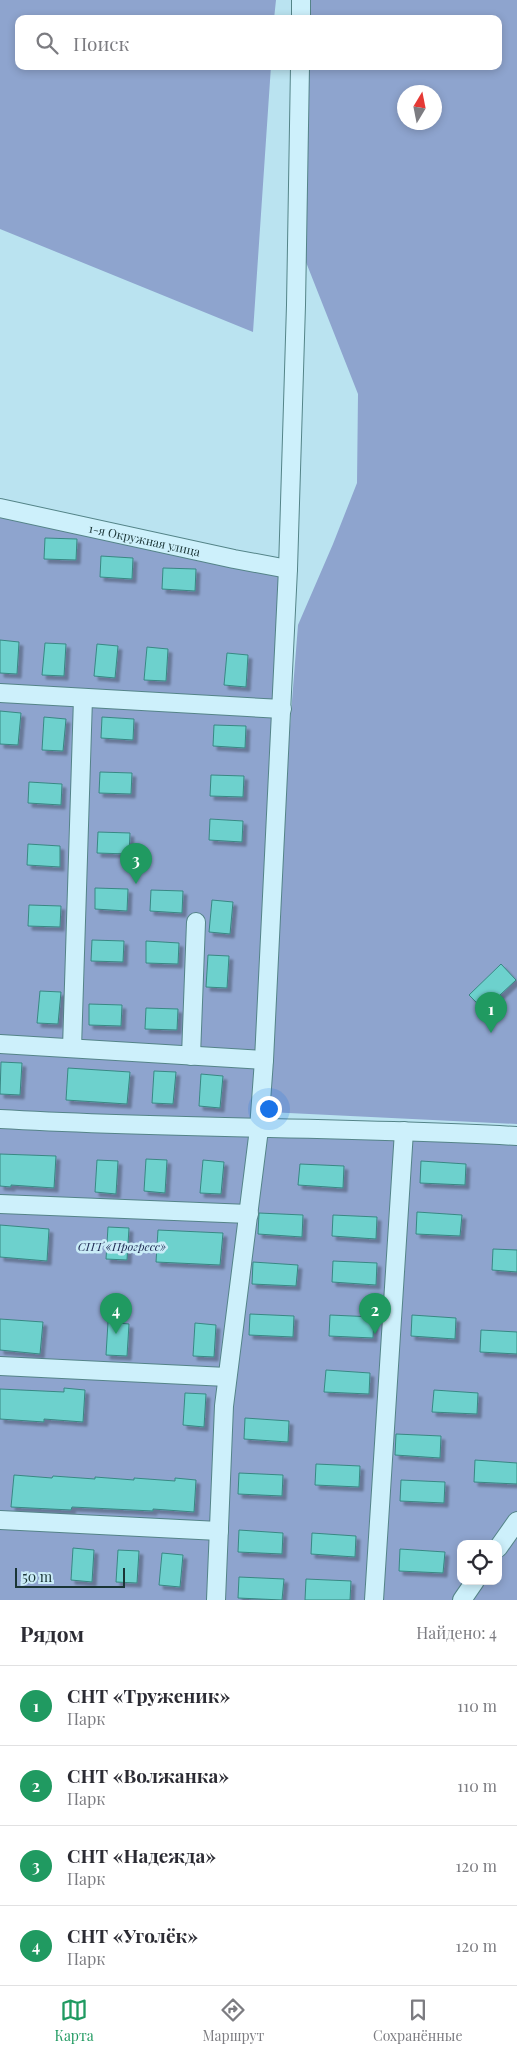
<!DOCTYPE html>
<html lang="ru">
<head>
<meta charset="utf-8">
<style>
	:root { --surface:#fff; --page:#f2f2f3; --text:#2b2b33; --muted:#7c7c81; --line:#e1e1e2; --accent:#209a61 }
	body { margin:0; font-family:"Playfair Display",serif; background:var(--page); color:var(--text) }
	.controls { position:absolute; right:15px; bottom:15px; display:grid; overflow:hidden; border-radius:10px; box-shadow:0 2px 8px #0003 }
	.controls button { width:45px; height:45px; display:grid; place-items:center; padding:0; border:0; border-bottom:1px solid var(--line); background:var(--surface); color:var(--text); font:25px sans-serif }
	.compass { position:absolute; left:397px; top:85px; width:45px; height:45px; border-radius:50%; background:var(--surface); box-shadow:0 2px 8px #0003; rotate:10deg }
	.scale { position:absolute; left:15px; bottom:12px; width:110px; box-sizing:border-box; padding-left:5px; border:2px solid #1a3536; border-top:0; font-size:14px; line-height:18px; white-space:nowrap; color:#1a3536; -webkit-text-stroke:4px #caecf7; paint-order:stroke }
	.you { position:absolute; left:268px; top:1108px; width:18px; height:18px; margin:-12px; border:4px solid #fff; border-radius:50%; background:#1a73e8; box-shadow:0 0 0 8px #1a73e833 }
	.badge { display:grid; place-items:center; width:32px; height:32px; border-radius:50%; background:var(--accent); color:#fff; font-size:16px; font-weight:700 }
	.pin { position:absolute; translate:-50% -41px; filter:drop-shadow(0 1px 2px #0008) }
	.pin::after { content:''; position:absolute; top:26px; width:18px; height:15px; background:inherit; clip-path:polygon(0 0,100% 0,50% 100%) }
	.list { margin:0; padding:0; list-style:none }
	h2 { display:flex; justify-content:space-between; align-items:center; height:65px; margin:0; padding:0 20px; font-size:21px }
	h2 small { font-size:16px; font-weight:400; color:var(--muted) }
	.list li { display:grid; grid-template-columns:32px 1fr auto; gap:15px; align-items:center; box-sizing:border-box; height:80px; padding:0 20px; border-top:1px solid var(--line) }
	.list b { display:block; font-size:19px; white-space:nowrap }
	.list p { margin:0; font-size:16px; white-space:nowrap; color:var(--muted) }
	.list em { font-size:16px; font-style:normal; color:var(--muted) }
	.icon { flex:none; width:28px; height:28px; fill:none; stroke:currentColor; stroke-width:2; stroke-linecap:round; stroke-linejoin:round }
	.map { position:relative; flex:none; width:517px; height:1600px; overflow:hidden }
	.search { position:absolute; background:var(--surface); box-shadow:0 2px 8px #0003; left:15px; right:15px; top:15px; height:55px; display:flex; align-items:center; gap:12px; box-sizing:border-box; padding:0 18px; border-radius:10px; color:var(--muted); font-size:19px }
	.sheet { height:385px; background:var(--surface) }
	nav { display:flex; justify-content:space-around; align-items:center; box-sizing:border-box; height:70px; border-top:1px solid var(--line); background:var(--surface); font-size:14px; color:var(--muted) }
	nav a { display:grid; justify-items:center; gap:2px }
	nav .on { color:var(--accent) }
	.map>svg:first-child { display:block }
	.green { fill:#8ea4ce; fill-rule:evenodd }
	.building { fill:#6dd1cd; stroke:#388883; filter:url(#shadow) }
	.lines { fill:none; stroke-linecap:round; stroke-linejoin:round }
	.minor-casing { stroke:#548488; stroke-width:20 }
	.minor { stroke:#cdf0fb; stroke-width:18 }
	.labels { text-anchor:middle; dominant-baseline:central; stroke-width:5; stroke-linejoin:round; paint-order:stroke }
	.street-label { font-size:12px; fill:#1a3536; stroke:#caecf7 }
	.park-label { font-size:12px; font-style:italic; fill:#1f2a53; stroke:#caecf7 }
</style>
</head>
<body>
<div class="map">
<svg width="517" height="1600" viewBox="0 0 517 1600">
	<defs>
		<filter id="shadow"><feDropShadow dx="4" dy="4" stdDeviation="1" flood-color="#0004"/></filter>
	</defs>
	<rect width="100%" height="100%" fill="#bae3f0"/>
	<path class="green" d="M0 0H276L274 19H19V66H271L253 332 0 229Z
		M311 0H517V1124L268 1112 281 840 298 625 333 544 357 483 358 394 302 252 308 66H498V19H310ZM404 92H434V122H404Z
		M0 508 288 569 259 1129 517 1138V1600H0ZM461 1544H498V1581H461Z"/>
	<path class="building" d="M45 538 77 539 76 560 44 559Z
		M101 556 133 558 132 579 100 577Z
		M163 568 196 569 195 591 162 589Z
		M0 640 19 642 17 674 0 673Z
		M45 643 66 644 64 676 42 675Z
		M97 644 118 646 115 678 94 676Z
		M147 647 168 649 166 681 144 680Z
		M227 653 248 655 246 687 224 685Z
		M0 711 21 713 18 745 0 744Z
		M44 717 66 719 63 751 42 750Z
		M102 717 134 719 133 740 101 738Z
		M214 725 246 726 245 748 213 746Z
		M100 772 132 773 131 794 99 793Z
		M211 775 244 776 243 797 210 796Z
		M29 782 62 784 61 805 28 803Z
		M210 819 243 821 242 842 209 840Z
		M98 832 130 833 129 854 97 853Z
		M28 844 60 846V867L27 865Z
		M95 888 128 889 127 911 95 909Z
		M151 890 183 891 182 913 150 911Z
		M212 900 233 902 230 934 209 932Z
		M29 905 61 906 60 927 28 926Z
		M92 940 124 941 123 962 91 961Z
		M146 941 179 943 178 964 146 963Z
		M208 955 229 956 227 988 206 987Z
		M501 964 516 980 484 1010 469 995Z
		M40 991 61 992 58 1024 37 1023Z
		M89 1004 122 1005 121 1026 89 1025Z
		M146 1008 178 1009 177 1030 145 1029Z
		M1 1062 22 1063 20 1095 0 1094Z
		M68 1068 130 1072 127 1104 66 1100Z
		M154 1071 176 1072 173 1104 152 1103Z
		M201 1074 223 1076 220 1108 199 1106Z
		M0 1154 56 1156 54 1188 11 1185V1187L0 1186Z
		M146 1159 167 1160 165 1193 144 1191Z
		M97 1160 118 1161 116 1194 95 1192Z
		M203 1160 224 1162 221 1194 200 1193Z
		M421 1161 466 1164 465 1185 420 1183Z
		M300 1164 344 1166 343 1188 298 1185Z
		M417 1212 462 1215 460 1236 416 1234Z
		M259 1213 303 1215 302 1237 258 1234Z
		M333 1215 377 1217 376 1239 332 1236Z
		M0 1225 49 1229 47 1261 0 1257Z
		M108 1227 129 1228 127 1260 106 1259Z
		M158 1230 223 1233 220 1265 156 1262Z
		M493 1249 517 1250V1272L492 1270Z
		M333 1261 377 1263 376 1285 332 1282Z
		M253 1262 298 1265 296 1286 252 1284Z
		M250 1314 294 1316 293 1337 249 1335Z
		M330 1315 374 1317 373 1338 329 1336Z
		M412 1315 456 1318 455 1339 411 1336Z
		M0 1319 43 1322 40 1354 0 1350Z
		M108 1322 129 1324 127 1356 106 1355Z
		M195 1323 216 1325 214 1357 193 1356Z
		M481 1330 517 1332V1354L480 1352Z
		M326 1370 370 1373 369 1394 324 1392Z
		M64 1388 85 1390 83 1422 44 1419V1422L0 1419V1389L64 1392Z
		M434 1390 478 1393 477 1414 432 1412Z
		M185 1393 206 1394 204 1427 183 1425Z
		M245 1418 289 1421 288 1442 244 1439Z
		M396 1434 441 1436 440 1458 395 1455Z
		M475 1460 517 1463V1484L474 1482Z
		M316 1464 360 1466 359 1487 315 1485Z
		M239 1473 283 1475 282 1496 238 1494Z
		M14 1475 52 1478 53 1476 95 1479V1477L134 1480V1478L175 1481V1478L196 1480 194 1512 153 1509V1511L72 1507 71 1510 11 1507Z
		M401 1480 445 1482 444 1503 400 1501Z
		M239 1530 283 1533 282 1554 238 1552Z
		M312 1533 356 1536 355 1557 311 1554Z
		M73 1548 94 1550 92 1582 71 1580Z
		M400 1549 445 1552 443 1573 399 1571Z
		M118 1550 139 1551 137 1583 116 1582Z
		M162 1553 183 1555 180 1587 159 1585Z
		M239 1577 284 1579 282 1600 238 1598Z
		M306 1579 351 1581 350 1600H305Z"/>
	<g class="lines">
		<defs>
			<g id="minor">
				<path d="M301 19V0"/>
				<path id="s1" d="M0 508 234 559 288 569"/>
				<path d="M0 693 282 709"/>
				<path d="M0 1044 264 1060"/>
				<path d="M72 1048 83 698"/>
				<path d="M191 1056 196 922"/>
				<path d="M0 1119C172 1129 345 1127 517 1136"/>
				<path d="M0 1204 249 1214"/>
				<path d="M0 1366 227 1377"/>
				<path d="M0 1520 219 1531"/>
				<path d="M498 1548 517 1521"/>
				<path d="M216 1600 224 1406 259 1129 264 1060 288 569 296 305 300 66"/>
				<path d="M374 1600 404 1131"/>
				<path d="M462 1600 475 1581"/>
			</g>
		</defs>
		<use href="#minor" class="minor-casing"/>
		<use href="#minor" class="minor"/>
	</g>
	<g class="labels">
		<g class="street-label">
			<text stroke="none"><textPath href="#s1" startOffset="148">1-я Окружная улица</textPath></text>
		</g>
		<g class="park-label">
			<text x="122" y="1246">СНТ «Прогресс»</text>
		</g>
	</g>
</svg>
<div class="controls">
<button><svg class="icon" aria-label="locate" viewBox="0 0 24 24"><circle cx="12" cy="12" r="6"/><path d="M12 2v4M12 18v4M2 12h4M18 12h4"/></svg></button>
</div>
<svg class="compass" viewBox="-18 -18 36 36"><path d="M0-13l5 13h-10z" fill="#e53935"/><path d="M0 13l5-13h-10z" fill="#7c7c81"/></svg>
<div class="scale">50 m</div>
<div class="you"></div>
<div class="pin badge" style="left:491px;top:1033px">1</div>
<div class="pin badge" style="left:375px;top:1334px">2</div>
<div class="pin badge" style="left:136px;top:884px">3</div>
<div class="pin badge" style="left:116px;top:1334px">4</div>
<div class="search"><svg class="icon" aria-label="search" viewBox="0 0 24 24"><circle cx="10" cy="10" r="6"/><path d="M15 15l6 6"/></svg>Поиск</div>
</div>
<section class="sheet">
<h2>Рядом<small>Найдено: 4</small></h2>
<ul class="list">
<li><span class="badge">1</span><div><b>СНТ «Труженик»</b><p>Парк</p></div><em>110 m</em></li>
<li><span class="badge">2</span><div><b>СНТ «Волжанка»</b><p>Парк</p></div><em>110 m</em></li>
<li><span class="badge">3</span><div><b>СНТ «Надежда»</b><p>Парк</p></div><em>120 m</em></li>
<li><span class="badge">4</span><div><b>СНТ «Уголёк»</b><p>Парк</p></div><em>120 m</em></li>
</ul>
</section>
<nav>
<a class="on"><svg class="icon" aria-label="map" viewBox="0 0 24 24"><path d="M3 6l6-2 6 2 6-2v14l-6 2-6-2-6 2zM9 4v14M15 6v14"/></svg>Карта</a>
<a><svg class="icon" aria-label="directions" viewBox="0 0 24 24"><path d="M12 3l9 9-9 9-9-9zM9 14v-3h6M13 9l2 2-2 2"/></svg>Маршрут</a>
<a><svg class="icon" aria-label="saved" viewBox="0 0 24 24"><path d="M7 4h10v16l-5-4-5 4z"/></svg>Сохранённые</a>
</nav>
</body>
</html>
